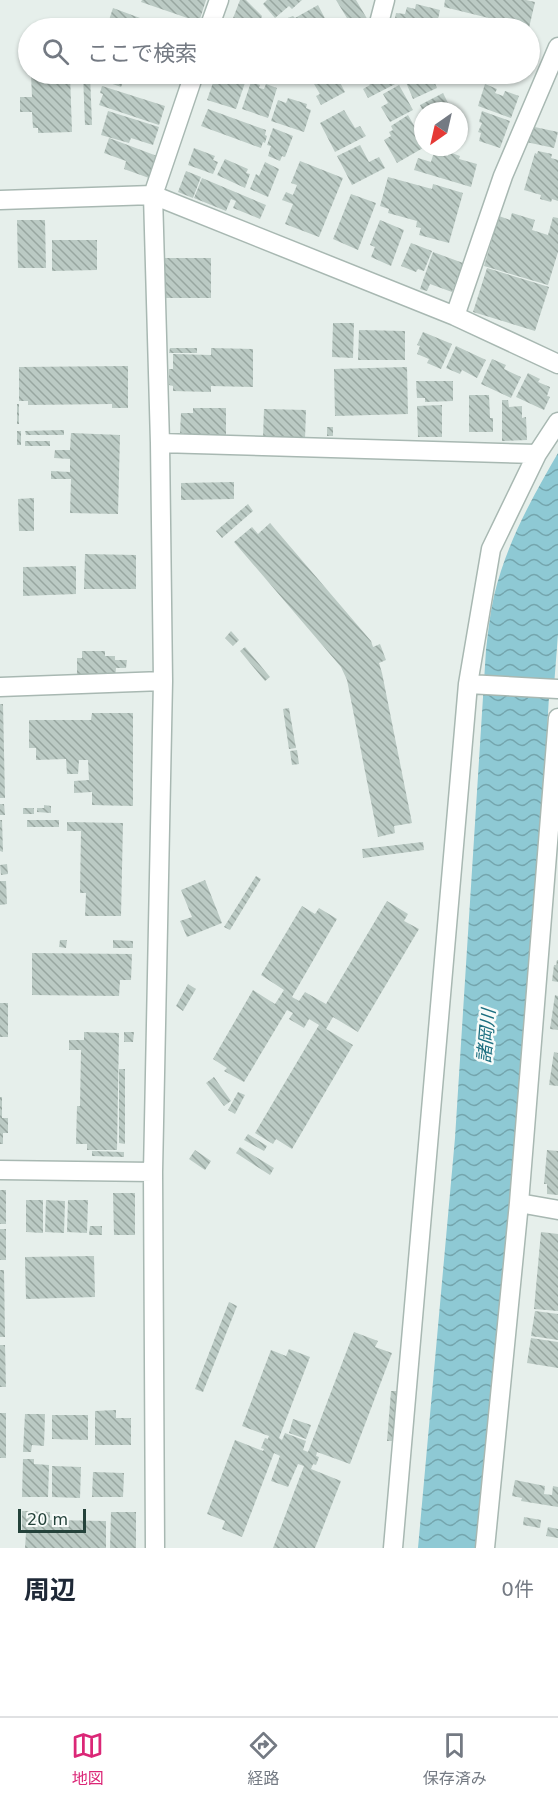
<!DOCTYPE html>
<html lang="ja">
<head>
<meta charset="utf-8">
<style>
	:root { --surface:#fff; --page:#f6f6f7; --text:#1f2937; --muted:#747a83; --line:#e0e1e3; --accent:#db2777 }
	body { margin:0; font-family:"DejaVu Sans","Noto Sans JP",sans-serif; background:var(--page); color:var(--text) }
	.compass { position:absolute; left:414px; top:102px; width:54px; height:54px; border-radius:50%; background:var(--surface); box-shadow:0 2px 4px #0004; rotate:214deg }
	.scale { position:absolute; left:18px; bottom:15px; width:68px; box-sizing:border-box; padding-left:6px; border:3px solid #24423a; border-top:0; font-size:16px; line-height:21px; white-space:nowrap; color:#24423a; -webkit-text-stroke:4px #f7fbf9; paint-order:stroke }
	.list { margin:0; padding:0; list-style:none }
	h2 { display:flex; justify-content:space-between; align-items:center; height:78px; margin:0; padding:0 24px; font-size:26px }
	h2 small { font-size:20px; font-weight:400; color:var(--muted) }
	.icon { flex:none; width:33px; height:33px; fill:none; stroke:currentColor; stroke-width:2; stroke-linecap:round; stroke-linejoin:round }
	.map { position:relative; flex:none; width:558px; height:1548px; overflow:hidden }
	.search { position:absolute; background:var(--surface); box-shadow:0 2px 4px #0004; left:18px; right:18px; top:18px; height:66px; display:flex; align-items:center; gap:15px; box-sizing:border-box; padding:0 21px; border-radius:33px; color:var(--muted); font-size:22px }
	.sheet { height:168px; background:var(--surface) }
	nav { display:flex; justify-content:space-around; align-items:center; box-sizing:border-box; height:84px; border-top:2px solid var(--line); background:var(--surface); font-size:16px; color:var(--muted) }
	nav a { display:grid; justify-items:center; gap:3px }
	nav .on { color:var(--accent) }
	.map>svg:first-child { display:block }
	.water { fill:url(#water-waves) }
	.building { fill:url(#building-back-hatch) }
	.lines { fill:none; stroke-linecap:round; stroke-linejoin:round }
	.minor-casing { stroke:#a8b8b2; stroke-width:21 }
	.minor { stroke:#fff; stroke-width:18 }
	.labels { text-anchor:middle; dominant-baseline:central; stroke-width:5; stroke-linejoin:round; paint-order:stroke }
	.water-label { font-size:18px; font-style:italic; fill:#1c6f80; stroke:#f7fbf9 }
</style>
</head>
<body>
<div class="map">
<svg width="558" height="1548" viewBox="0 0 558 1548">
	<defs>
		<pattern id="water-waves" width="16" height="10" patternUnits="userSpaceOnUse" patternTransform="scale(1.5)"><rect width="16" height="10" fill="#8ec9d4"/><path d="M0 5q4-4 8 0t8 0" fill="none" stroke="#74a5ad"/></pattern>
		<pattern id="building-back-hatch" width="6" height="6" patternUnits="userSpaceOnUse" patternTransform="scale(1.5)"><rect width="6" height="6" fill="#bbcac4"/><path d="M-1 5l2 2M0 0l6 6M5-1l2 2" fill="none" stroke="#98a6a0"/></pattern>
	</defs>
	<rect width="100%" height="100%" fill="#e6efeb"/>
	<path class="water" d="M558 453V634L554 686 549 697 530 1005 485 1548H418L455 1138 486 650C488 632 490 613 494 596 506 544 532 498 558 453Z"/>
	<path class="building" d="M142 0H206L199 22 141 2Z
		M240 0H246L262 16 261 20 266 21 263 28H234L230 26Z
		M267 0H302L292 9 289 6 275 18 263 4Z
		M336 0H356L372 27 353 28Z
		M445 0H526L535 2 529 28 444 7Z
		M416 4 440 10 436 28H393L396 13 405 14 407 7 415 9Z
		M318 5 330 28H280L277 22 293 16 295 18Z
		M113 8 140 18 137 28H119L120 27 108 23Z
		M66 21 65 23 69 24 70 28H35V22Z
		M31 74H70L72 132 38 133V128H33L32 112H20V97H32Z
		M83 74H90L92 125H85Z
		M94 74H126L121 87 93 77Z
		M216 74H248L236 109 207 100Z
		M359 74H394L399 82 368 98 363 89 370 85 366 79 360 82 356 75Z
		M420 74 422 78 431 74 437 88 413 99 405 80Z
		M490 74H499L503 76 502 80 497 79V81L489 79Z
		M328 76 330 81 337 77 345 92 321 105 316 96 320 94 314 84Z
		M251 82 260 85 259 88 264 89 266 84 277 88 268 118 242 109Z
		M485 84 497 89 495 93 503 96 505 91 519 96 511 118 478 106Z
		M399 85 413 110 390 122 381 107 388 103 383 94Z
		M102 86 165 106 159 125 99 105 103 94 100 93Z
		M443 93 452 111H423L420 105Z
		M288 98 307 104 306 108 311 110 304 132 271 121 278 100 286 103Z
		M208 109 266 130 265 135 267 136 265 143 263 142 261 148 201 126Z
		M344 110 355 128 360 126 366 136 335 152 320 123Z
		M108 111 159 127 153 145 131 138 129 143 101 135Z
		M482 111 510 121 500 148 479 141 481 133 478 132 482 123 479 122Z
		M408 115 423 141V148L397 163 384 140 391 136 389 132 393 130 391 126Z
		M530 126 558 132 554 148 526 142Z
		M273 128 293 136 285 157 282 156 280 161 268 156 271 146 267 145Z
		M109 138 157 156 149 178 124 169 126 161 104 153Z
		M360 145 369 162 379 157 385 168 352 185 337 156Z
		M194 148 215 156 213 160 218 162 213 174 188 165Z
		M538 151 552 154 551 158 558 160V201L552 199 551 202 540 199 541 195 524 190 535 153 537 154Z
		M434 152 448 156 449 152 460 156 459 159 477 164 471 187 414 170 418 158 431 162Z
		M225 159 248 169 246 173 250 174 245 188 217 175Z
		M300 161 343 178 319 237 285 224 293 204 282 200 286 192 293 195 297 185 291 183Z
		M265 162 279 169 268 197 250 189 256 174 259 176Z
		M186 171 201 177 193 198 178 192Z
		M388 177 432 189 433 184 463 193 449 243 419 235 421 228 416 227 417 221 388 213 389 209 380 206Z
		M202 178 266 205 260 219 233 208 236 201 231 199 226 211 194 198Z
		M351 194 376 203 358 250 333 239Z
		M512 213 535 220 532 230 548 235 553 217 558 218V252L548 285 484 266 499 216 510 220Z
		M17 220H45L46 268H18Z
		M380 220 404 230 391 266 371 257 375 247 370 245Z
		M52 240H97V270L52 271Z
		M411 243 432 251 424 271 418 269 416 272 401 266Z
		M433 252 463 263 452 292 430 284 427 291 420 289Z
		M163 258H211V298H164Z
		M487 268 549 287 535 331 473 312Z
		M333 323H354L353 358 332 357Z
		M359 330 405 331V360H358Z
		M423 332 452 344 441 369 427 363 429 359 417 354 420 346 417 345Z
		M456 346 486 360 477 378 462 370 460 374 446 368Z
		M170 348H197V353H169Z
		M211 348 253 349V387L211 386V392L173 391V386L169 385V369H173V354L211 355Z
		M492 359 506 365 504 369 521 377 511 398 481 384Z
		M128 366V408H112V404L28 405V401H19V367Z
		M407 367 408 414 335 416 334 369Z
		M528 373 540 379 538 382 550 387 547 396 550 397 544 410 516 397Z
		M416 381H453V401L425 402V398H417Z
		M469 395H489L490 418H493V432H469Z
		M502 400H508L509 407 522 406V418L526 417 527 440 502 441Z
		M17 404H19V424H17Z
		M442 405V437H418L417 406Z
		M193 408H226V443L183 442 184 433H180L181 413H193Z
		M264 409 306 410 305 439 263 438Z
		M327 427H333V436H327Z
		M64 430V435H26L25 431Z
		M17 431H21V445H17Z
		M71 433 120 435 118 514 70 513 71 479H51V471L70 472V459L54 458 55 450H70Z
		M25 441H50V446H25Z
		M234 482V499L181 500V483Z
		M34 498V531H19L18 499Z
		M248 504 253 511 222 538 216 531Z
		M270 523 371 641 373 647 380 644 386 660 379 663 382 673 412 823 394 826 395 833 378 837 347 680 341 667 234 542 252 527 258 534Z
		M85 554 136 555V589H84Z
		M76 566V594L23 596V567Z
		M231 631 239 640 233 646 225 638Z
		M245 647 270 677 265 681 240 651Z
		M82 651H105V656H115V660H127L126 668H116L115 679 77 678V658H82Z
		M0 704H3L5 798H0Z
		M289 708 296 748 289 749 283 709Z
		M92 713H133V806L92 805V792L74 793V781L89 780 88 760H79L78 774H67L66 759 36 760V748H29V720H91Z
		M297 750 299 764 292 765 290 751Z
		M0 804H4L5 815H0Z
		M44 805 51 806V813L37 812V808H44Z
		M23 808H34V814H23Z
		M0 820H2L3 852 0 851Z
		M27 820H59V827H27Z
		M67 822 123 823 121 916H85L86 893H80L81 831H67Z
		M423 842 424 850 363 858 362 849Z
		M7 864 8 874 1 875 0 865Z
		M256 876 261 879 230 930 224 927Z
		M205 880 222 923 187 937 180 921 192 917 181 890Z
		M0 881H6L7 904 0 905Z
		M387 901 408 914 404 921 419 929 358 1032 333 1017 326 1029 353 1045 292 1149 276 1139 273 1144 255 1133 319 1025 309 1019 304 1028 289 1019 293 1013 287 1010 244 1082 224 1071 227 1068 213 1059 253 990 275 1004 284 990 261 975 302 906 315 914 319 908 337 919 292 997 299 1001 305 992 326 1004Z
		M60 940H67L66 948 59 947Z
		M113 940 133 941V948H113Z
		M32 953 132 954 131 980H120L119 996 32 995Z
		M557 960H558V982L552 981 554 965H556Z
		M188 984 196 989 183 1011 176 1006Z
		M555 995 558 996V1030L550 1029Z
		M0 1003H8V1037H0Z
		M84 1032 119 1033 117 1150H87V1144H76L77 1106H80L81 1050H69V1040H84Z
		M124 1032H134L133 1042H124Z
		M554 1052 558 1053V1086L549 1085Z
		M119 1069H125V1144L119 1143Z
		M214 1077 231 1101 224 1106 206 1083Z
		M238 1092 245 1095 235 1114 228 1110Z
		M0 1097H2V1118H8V1133H3V1144H0Z
		M248 1134 267 1146 264 1151 244 1140Z
		M240 1147 274 1168 270 1175 236 1153Z
		M195 1150 211 1161 205 1170 189 1159Z
		M547 1150 558 1151V1195L547 1194V1184H544Z
		M92 1151 124 1152V1157L92 1156Z
		M0 1190H6V1224H0Z
		M113 1193H135V1235H114Z
		M26 1200H43V1233L26 1232Z
		M46 1200 65 1201 64 1233 45 1232Z
		M68 1200H88L87 1233 67 1232Z
		M90 1226H102V1235H89Z
		M0 1229H6V1260H0Z
		M541 1232 558 1234V1311L534 1309Z
		M94 1256 95 1297 26 1299 25 1257Z
		M0 1270H4L5 1337H0Z
		M229 1302 237 1306 203 1392 195 1389Z
		M535 1311 558 1314V1340L531 1336Z
		M354 1332 378 1341 375 1347 392 1353 350 1464 317 1452 316 1456 319 1457 316 1465 313 1464 311 1469 341 1481 315 1548H273L304 1466 298 1464 288 1487 271 1481 280 1456 274 1453 242 1537 222 1529 225 1521 207 1514 235 1440 263 1451 264 1449 261 1448 265 1438 268 1439 269 1436 242 1426 271 1350 286 1356 289 1349 310 1357 279 1438 282 1440 285 1433 306 1441 303 1450 308 1452Z
		M531 1338 558 1342V1368L527 1363Z
		M0 1345H5L6 1387H0Z
		M391 1391H397L393 1441H387Z
		M116 1410V1418H131V1445H95V1411Z
		M0 1413H6V1458H0Z
		M25 1414H45L44 1446 32 1445 31 1452H23Z
		M52 1415H88V1440L52 1439Z
		M293 1419 311 1425 306 1439 289 1433Z
		M23 1459H34V1464L49 1465 48 1497H22Z
		M52 1466 81 1467 80 1498 52 1497Z
		M93 1472 124 1473 123 1497H92Z
		M515 1480 545 1486 544 1494 552 1495 553 1486 558 1487V1507L521 1501 522 1498 512 1496Z
		M22 1511 50 1512V1520L106 1521V1548H25L26 1533H22Z
		M111 1512H136V1548H110Z
		M524 1517 541 1520 540 1528 523 1525Z
		M548 1527 558 1529V1538L546 1536Z"/>
	<g class="lines">
		<defs>
			<path id="minor" d="M379 23 385 0
				M209 28 219 0
				M0 200 153 195 455 316 558 364
				M455 316 503 176 558 47
				M160 443 153 195 194 74
				M468 684 558 689
				M0 687 163 681
				M0 1170 153 1172
				M519 1203 558 1210
				M155 1548 153 1172 163 681 160 443 537 454
				M393 1548 468 684 491 549 537 454 558 422
				M485 1548 519 1203 558 718"/>
		</defs>
		<use href="#minor" class="minor-casing"/>
		<use href="#minor" class="minor"/>
	</g>
	<g class="labels">
		<g class="water-label">
			<text transform="translate(486 1036) rotate(-85)">諸岡川</text>
		</g>
	</g>
</svg>
<svg class="compass" viewBox="-18 -18 36 36"><path d="M0-13l5 13h-10z" fill="#e53935"/><path d="M0 13l5-13h-10z" fill="#747a83"/></svg>
<div class="scale">20 m</div>
<div class="search"><svg class="icon" aria-label="search" viewBox="0 0 24 24"><circle cx="10" cy="10" r="6"/><path d="M15 15l6 6"/></svg>ここで検索</div>
</div>
<section class="sheet">
<h2>周辺<small>0件</small></h2>
<ul class="list">
</ul>
</section>
<nav>
<a class="on"><svg class="icon" aria-label="map" viewBox="0 0 24 24"><path d="M3 6l6-2 6 2 6-2v14l-6 2-6-2-6 2zM9 4v14M15 6v14"/></svg>地図</a>
<a><svg class="icon" aria-label="directions" viewBox="0 0 24 24"><path d="M12 3l9 9-9 9-9-9zM9 14v-3h6M13 9l2 2-2 2"/></svg>経路</a>
<a><svg class="icon" aria-label="saved" viewBox="0 0 24 24"><path d="M7 4h10v16l-5-4-5 4z"/></svg>保存済み</a>
</nav>
</body>
</html>
